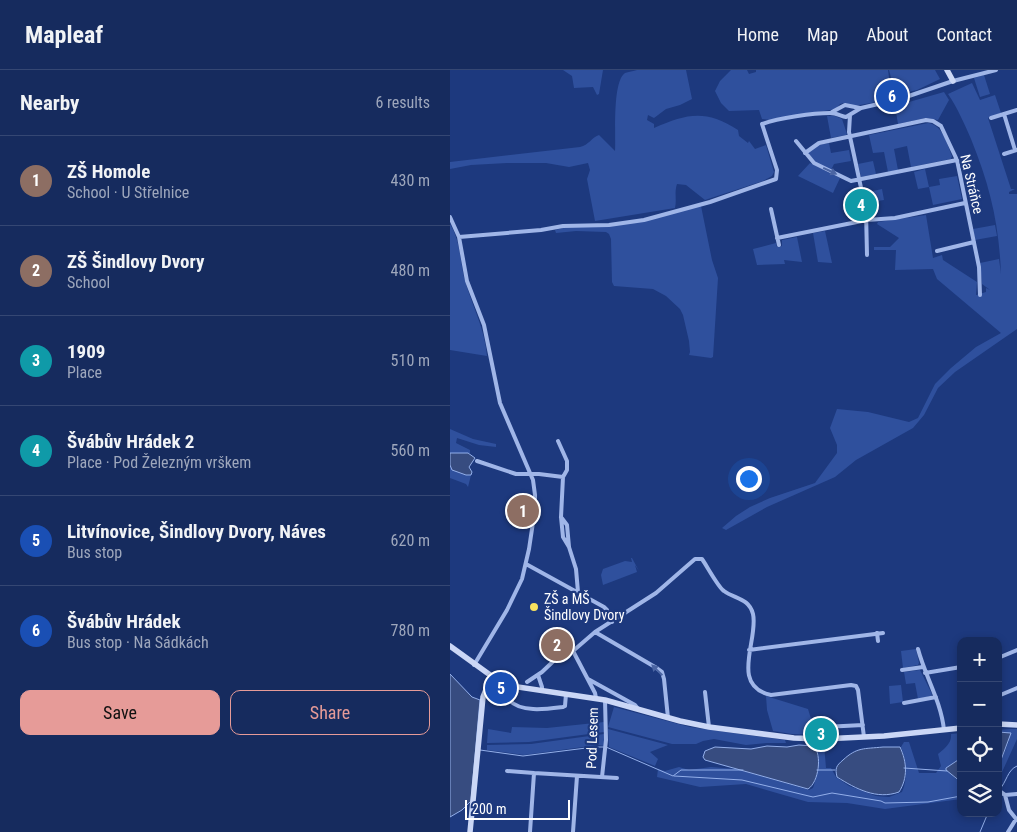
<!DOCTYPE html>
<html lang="en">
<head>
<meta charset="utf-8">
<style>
	:root { --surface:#162b5e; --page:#233767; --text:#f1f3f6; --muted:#9ea7bc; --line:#354773; --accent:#e69b98 }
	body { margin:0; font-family:"Roboto Condensed",sans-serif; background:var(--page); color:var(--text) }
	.controls { position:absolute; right:15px; bottom:15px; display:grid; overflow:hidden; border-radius:10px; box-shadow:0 2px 8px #0003 }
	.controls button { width:45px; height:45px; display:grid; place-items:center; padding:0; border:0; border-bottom:1px solid var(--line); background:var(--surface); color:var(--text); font:25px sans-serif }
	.scale { position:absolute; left:15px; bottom:12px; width:105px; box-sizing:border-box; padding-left:5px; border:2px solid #fff; border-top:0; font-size:14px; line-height:18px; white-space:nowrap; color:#fff; -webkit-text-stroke:4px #1d397e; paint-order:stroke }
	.you { position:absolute; left:298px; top:408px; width:18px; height:18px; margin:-12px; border:4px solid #fff; border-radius:50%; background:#1a73e8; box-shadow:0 0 0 8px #1a73e833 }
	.badge { display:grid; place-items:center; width:32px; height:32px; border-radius:50%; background:var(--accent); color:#fff; font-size:16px; font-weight:700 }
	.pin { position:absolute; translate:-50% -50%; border:2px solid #fff; box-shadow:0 1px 5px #0006 }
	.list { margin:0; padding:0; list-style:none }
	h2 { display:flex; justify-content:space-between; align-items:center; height:65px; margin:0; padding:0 20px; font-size:21px }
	h2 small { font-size:16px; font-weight:400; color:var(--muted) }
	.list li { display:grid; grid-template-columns:32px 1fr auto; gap:15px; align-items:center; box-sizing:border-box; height:90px; padding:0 20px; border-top:1px solid var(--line) }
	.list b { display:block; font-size:19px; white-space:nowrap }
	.list p { margin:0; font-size:16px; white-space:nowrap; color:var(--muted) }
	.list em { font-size:16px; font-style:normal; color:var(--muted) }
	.actions { display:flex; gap:10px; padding:15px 20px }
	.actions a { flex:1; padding:11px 0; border:1px solid var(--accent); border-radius:10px; text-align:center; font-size:18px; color:var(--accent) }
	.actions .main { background:var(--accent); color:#111 }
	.icon { flex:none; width:28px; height:28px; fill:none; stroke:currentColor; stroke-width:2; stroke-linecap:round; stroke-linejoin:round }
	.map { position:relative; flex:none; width:567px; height:762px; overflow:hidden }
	header { display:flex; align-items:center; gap:30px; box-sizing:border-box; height:70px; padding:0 25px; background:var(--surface); border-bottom:1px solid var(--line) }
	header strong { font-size:24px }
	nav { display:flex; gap:28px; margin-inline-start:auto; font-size:18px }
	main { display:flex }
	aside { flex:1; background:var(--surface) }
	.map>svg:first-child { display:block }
	.green { fill:#2f509d }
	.water { fill:#374c80; stroke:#93afea }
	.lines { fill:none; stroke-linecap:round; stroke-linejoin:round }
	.stream { stroke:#93afea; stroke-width:1 }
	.street { stroke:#a0b6e8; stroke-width:4 }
	.secondary { stroke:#cbd7f6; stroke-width:5.5 }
	.oneway { fill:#4b65a3 }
	.poi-dot { fill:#f8e25e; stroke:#1d397e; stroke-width:2 }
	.labels { text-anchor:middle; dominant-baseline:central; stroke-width:4.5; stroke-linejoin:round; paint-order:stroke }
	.street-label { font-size:14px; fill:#fff; stroke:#1d397e }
	.poi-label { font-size:14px; fill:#fff; stroke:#1d397e; text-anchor:start }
</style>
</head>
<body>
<header>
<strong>Mapleaf</strong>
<nav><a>Home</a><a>Map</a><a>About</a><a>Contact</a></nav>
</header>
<main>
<aside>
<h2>Nearby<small>6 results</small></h2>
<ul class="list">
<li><span class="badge" style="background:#8d6e63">1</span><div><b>ZŠ Homole</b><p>School · U Střelnice</p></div><em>430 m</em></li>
<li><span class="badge" style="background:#8d6e63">2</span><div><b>ZŠ Šindlovy Dvory</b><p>School</p></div><em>480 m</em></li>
<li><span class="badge" style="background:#0f9aa8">3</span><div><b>1909</b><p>Place</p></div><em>510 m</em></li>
<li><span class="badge" style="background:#0f9aa8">4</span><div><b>Švábův Hrádek 2</b><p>Place · Pod Železným vrškem</p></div><em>560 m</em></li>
<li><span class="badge" style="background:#1a4fb4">5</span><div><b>Litvínovice, Šindlovy Dvory, Náves</b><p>Bus stop</p></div><em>620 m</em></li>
<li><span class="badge" style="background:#1a4fb4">6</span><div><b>Švábův Hrádek</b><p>Bus stop · Na Sádkách</p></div><em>780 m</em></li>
</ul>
<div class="actions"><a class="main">Save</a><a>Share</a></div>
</aside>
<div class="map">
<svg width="567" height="762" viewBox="0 0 567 762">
	<rect width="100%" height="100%" fill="#1d397e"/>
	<path class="green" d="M113 0H153L149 24 147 25 143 17 124 18 122 6Z
		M187 0H236L242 29 230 35 216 39 204 48 198 45 197 50 204 54V58C237 44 255 39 288 60L289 66 298 73 299 71 305 79 316 75 324 102 322 106 313 111 255 130 236 115 227 114C224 123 227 129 225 138L145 151 137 109 140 100 138 93 119 97 96 93H57L21 95 0 99V92L130 77C139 75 141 68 149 65L165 81C166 66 162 12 175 3 178 2 184 1 187 0Z
		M281 0H297L299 4 306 2V0H438L441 22 438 30 404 36 394 33 390 34 386 39 321 50 312 49 309 40 279 41 271 33 265 21 270 11Z
		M439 0H485L490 9 467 20 441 26 440 29C443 19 442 10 439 0Z
		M534 5 540 24 530 27 524 8Z
		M522 13 530 30 545 25 551 43 538 48 561 119H565L559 122V124H567V259L505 302 488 318 474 345 463 358 406 390 385 407 317 437 276 460 272 458 286 446 300 437 320 428 365 413 387 383V375L380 358 387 339 418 342 459 352 468 348 485 314 501 298 526 277 551 263 487 209 483 199 445 200 446 180H424V177H440L449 168 427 154 428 152 476 145 483 188 492 185 493 190 527 212 526 225 536 222V218L540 220 532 214 530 193 549 189 551 204C549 153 540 116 521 69 514 53 508 39 498 24Z
		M494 22 499 30 488 50 476 48 448 54 445 36Z
		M377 46H385L392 49 397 64 396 65 381 68Z
		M478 53C493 55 497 74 502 86L501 89 461 97 457 76 444 79 448 100 438 102 434 82 423 83 419 65Z
		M379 73 381 83 399 80 401 91 384 94 381 100 364 92 357 85 358 82 368 75Z
		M423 91 426 104 411 107 408 94Z
		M360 93 390 108 383 123 348 106Z
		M475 99 479 117 468 119 464 102Z
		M507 106 512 129 483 135 479 117 490 115 489 109Z
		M432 119 434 130 416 133 414 123Z
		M251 136 262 190 268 208 263 287 261 288 239 285 240 282 239 271 233 245 230 239 216 226 203 219 164 216 162 212 161 169 159 164 156 162 126 161 106 163 105 160 117 157 161 156Z
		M0 154C10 170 10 189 14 207 21 234 35 258 37 286L0 280Z
		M545 155 547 166 525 170 523 159Z
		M375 161 382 193 368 192 363 163Z
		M347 167 352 192 334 190 335 194 307 195 303 179 326 173 327 177 332 176V170Z
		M0 359 23 369 46 374V377L29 375 7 368 6 373 20 380V383H0Z
		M0 395 16 405H21L18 417 16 414 0 408Z
		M181 488H182L189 501 185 495 187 502 153 515 151 505 153 499 175 491 182 492Z
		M466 579 469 593 468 595 453 598 451 581Z
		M470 600 482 624 481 626 468 629 465 613 456 614 454 602Z
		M451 615 453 632 440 634 439 616Z
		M316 626 358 639 366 665 342 664 323 661 317 640Z
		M164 637 240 657 335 670 336 673H316L296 675 264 669 253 671 246 674H222L158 657Z
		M154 652V662L79 672 37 673 38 659 61 663 62 657 97 658Z
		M158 659 218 675 200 682 208 689 205 696 159 677Z
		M561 659H567V669L548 711V698L559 671 556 662H548V660Z
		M511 663V688L496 698 505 708 511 712V729L435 739 397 733 358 732 296 714 250 717 207 707 208 699 215 701 229 697 239 700 261 697 286 699 359 720 363 718C367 706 373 687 365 676L368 673 374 674 376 698H381L386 707 399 716 426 726 439 727 452 722C458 708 457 691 451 677L454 672H459L469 703H486L491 696 488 684C495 678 502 673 501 664Z
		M154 664V676L148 675 74 685 37 680V675L81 674Z"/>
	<path class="water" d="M0 383H18L25 388 19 397 22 402 21 405H16L2 400 0 395Z
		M0 604 22 627 30 630 21 731 12 740 0 747Z
		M548 662 561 663 548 698Z
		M349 675 364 676C372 685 369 712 358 719L262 692 255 690 253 687 255 681 265 677 301 679 317 676 337 677Z
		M433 677H450C457 692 458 708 449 722 427 730 406 719 387 707 385 698 386 696 393 690 407 677 414 679 433 677Z
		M511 688V712L496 700V698Z"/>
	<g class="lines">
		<path class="stream" d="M30 680 73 686 144 677H156L223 706 231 700H293
			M454 698 497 701
			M367 700H385
			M224 706 292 710 363 727 382 723 431 731 435 733 478 732 511 726
			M549 720C557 712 557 700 567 696
			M530 762 538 743"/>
		<path class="street" d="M382 42 395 35 410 38
			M554 44 565 80
			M400 45 399 62 416 141 417 185
			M541 48 567 40
			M346 71 364 93 401 111 507 90
			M355 83 369 73 476 50 483 51 491 56 507 90 529 197 530 225
			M554 84 567 80
			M321 139 329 175
			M0 147 9 167 17 211 34 255 50 333 83 410 85 425V439L79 479 72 509 57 540 24 595
			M9 167 91 160 113 156 159 155 194 150 260 132 326 109 327 100 312 54C329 48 363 43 380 43 386 43 391 46 396 47L411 38 450 29 503 11 546 0
			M327 168 417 150 445 148 515 133
			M487 181 524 172
			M108 371 117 391V400L113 407 111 447 113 467 119 477
			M27 391 66 404H89L113 407
			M111 447 117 455 119 477 126 499 128 522
			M76 494 154 537 157 540 162 552
			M145 562 205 597 212 602 214 609 218 648
			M427 563 428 571
			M468 579C475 606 491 631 494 660
			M299 580 433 563
			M123 581 145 623 146 628
			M548 588 567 580
			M452 600 473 597
			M475 603 511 597
			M88 605 92 617V621
			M138 609 185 635 189 640
			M77 612 92 602 111 584 123 581 145 562 206 523 245 489H252C257 496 268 517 274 521 285 529 299 528 303 544 309 569 279 616 321 625L401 615 406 616 408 620 414 667
			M38 613 49 623 58 626
			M61 617 58 624 59 630C71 643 97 639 113 637L115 636 116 624
			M255 622 259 657
			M548 626 567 618
			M454 633 486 627
			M374 657 413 655
			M57 701 84 703
			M152 707 156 670 155 630
			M548 720 555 725
			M555 725 559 740 567 750
			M555 725 567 724
			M80 762 84 703 167 708
			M123 762 127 706
			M558 762 566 749"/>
		<path class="secondary" d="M497 0 503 11
			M0 576 54 615 155 630 230 651 259 657 344 668 372 669 434 666 511 658
			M548 654 567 655
			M20 762 33 627 41 607"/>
	</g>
	<defs><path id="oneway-solid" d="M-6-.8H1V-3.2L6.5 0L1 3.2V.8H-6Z" transform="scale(1.25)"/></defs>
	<g class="oneway">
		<use href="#oneway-solid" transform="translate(380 101) rotate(25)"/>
		<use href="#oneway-solid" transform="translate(207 600) rotate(-136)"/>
	</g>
	<circle class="poi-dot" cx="84" cy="537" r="5"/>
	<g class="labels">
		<g class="street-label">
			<text transform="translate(522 114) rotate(77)">Na Stráňce</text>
			<text transform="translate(142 668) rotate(-88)">Pod Lesem</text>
		</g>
		<g class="poi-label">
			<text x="94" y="529">ZŠ a MŠ<tspan x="94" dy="16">Šindlovy Dvory</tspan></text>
		</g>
	</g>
</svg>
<div class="controls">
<button>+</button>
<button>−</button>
<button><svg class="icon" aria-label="locate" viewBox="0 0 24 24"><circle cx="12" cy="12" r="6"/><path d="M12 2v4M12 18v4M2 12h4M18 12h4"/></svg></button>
<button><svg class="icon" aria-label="layers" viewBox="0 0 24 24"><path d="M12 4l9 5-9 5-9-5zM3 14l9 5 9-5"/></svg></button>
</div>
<div class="scale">200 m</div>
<div class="you"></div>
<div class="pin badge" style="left:73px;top:441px;background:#8d6e63">1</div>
<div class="pin badge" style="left:107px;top:575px;background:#8d6e63">2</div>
<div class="pin badge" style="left:371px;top:664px;background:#0f9aa8">3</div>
<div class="pin badge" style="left:411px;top:135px;background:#0f9aa8">4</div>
<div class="pin badge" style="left:51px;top:618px;background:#1a4fb4">5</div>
<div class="pin badge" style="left:442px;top:26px;background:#1a4fb4">6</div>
</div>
</main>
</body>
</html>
